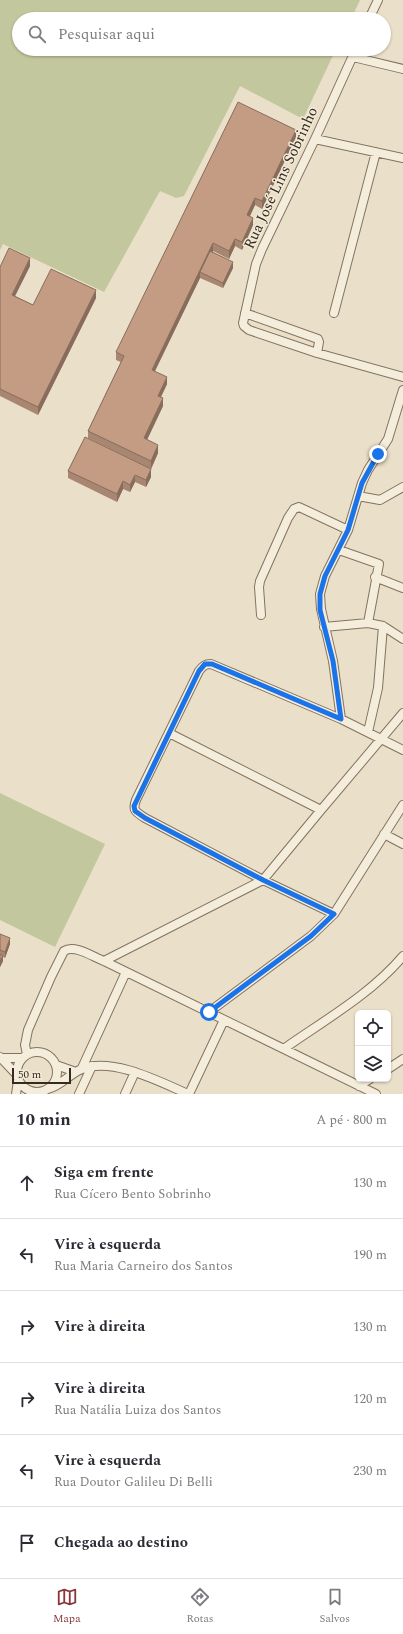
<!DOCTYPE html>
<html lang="pt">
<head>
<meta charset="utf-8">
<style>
	:root { --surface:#fff; --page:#f7f7f7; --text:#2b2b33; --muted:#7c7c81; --line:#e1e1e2; --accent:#8c3639 }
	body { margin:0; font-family:Spectral,serif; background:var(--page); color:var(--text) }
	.controls { position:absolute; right:12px; bottom:12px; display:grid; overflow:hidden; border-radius:6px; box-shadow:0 1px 3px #0004 }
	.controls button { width:36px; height:36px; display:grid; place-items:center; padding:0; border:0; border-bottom:1px solid var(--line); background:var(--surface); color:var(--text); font:20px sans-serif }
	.scale { position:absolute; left:12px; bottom:10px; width:59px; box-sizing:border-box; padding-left:4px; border:2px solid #362b21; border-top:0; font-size:11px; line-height:14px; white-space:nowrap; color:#362b21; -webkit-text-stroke:3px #f2e9d7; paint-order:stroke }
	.stop { position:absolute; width:12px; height:12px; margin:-9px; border:3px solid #1a73e8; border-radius:50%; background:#fff }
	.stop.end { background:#1a73e8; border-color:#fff; box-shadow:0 1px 4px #0008 }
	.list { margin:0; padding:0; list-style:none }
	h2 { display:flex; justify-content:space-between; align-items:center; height:52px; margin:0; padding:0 16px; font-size:17px }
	h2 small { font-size:13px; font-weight:400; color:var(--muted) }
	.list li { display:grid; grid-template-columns:26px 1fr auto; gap:12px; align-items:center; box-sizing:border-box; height:72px; padding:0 16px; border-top:1px solid var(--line) }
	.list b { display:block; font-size:15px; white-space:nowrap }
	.list p { margin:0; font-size:13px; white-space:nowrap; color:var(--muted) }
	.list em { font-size:13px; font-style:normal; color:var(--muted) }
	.icon { flex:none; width:22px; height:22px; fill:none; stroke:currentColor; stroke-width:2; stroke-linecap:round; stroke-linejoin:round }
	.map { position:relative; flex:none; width:403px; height:1094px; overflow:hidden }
	.search { position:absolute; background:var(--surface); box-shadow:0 1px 3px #0004; left:12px; right:12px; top:12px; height:44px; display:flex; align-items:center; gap:10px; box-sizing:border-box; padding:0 14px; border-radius:22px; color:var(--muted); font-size:15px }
	.sheet { height:484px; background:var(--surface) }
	nav { display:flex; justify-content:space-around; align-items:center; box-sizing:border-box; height:56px; border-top:1px solid var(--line); background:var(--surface); font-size:11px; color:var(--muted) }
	nav a { display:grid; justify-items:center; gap:2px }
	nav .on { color:var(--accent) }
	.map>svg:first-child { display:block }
	.green { fill:#c3c79d }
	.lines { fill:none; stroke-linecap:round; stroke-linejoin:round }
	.minor-casing { stroke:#84725f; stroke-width:10 }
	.minor { stroke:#f5eddb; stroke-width:8 }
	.wall { fill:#a88671 }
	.shaded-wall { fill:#886d5c }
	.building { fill:#c39c83; stroke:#886d5c }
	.route { stroke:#1a73e8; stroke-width:5 }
	.labels { text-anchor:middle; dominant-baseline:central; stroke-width:3; stroke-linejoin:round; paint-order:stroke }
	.street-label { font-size:15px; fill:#362b21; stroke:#f2e9d7 }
</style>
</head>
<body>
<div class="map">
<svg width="403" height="1094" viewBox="0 0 403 1094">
	<rect width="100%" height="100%" fill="#eadfc9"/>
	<path class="green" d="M0 0H360L351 19H19V49H336L303 119 240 86 184 196 176 198 160 191 104 292 3 244 0 250Z
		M0 793 105 844 55 947 0 920Z"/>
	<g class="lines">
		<defs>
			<path id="minor" d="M369 19 378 0
				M356 49 315 139 262 249 256 264 243 323 244 326 249 330 317 353 403 377
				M353 57 403 69
				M315 139 403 158
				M245 313 318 339 319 342 317 353
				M334 313 376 152
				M358 496 380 500 403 487
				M339 550 379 564 368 623 383 626 403 639
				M375 577 403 588
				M261 615 259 587 260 581 288 518 294 509 299 507 348 530
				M324 627 368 623
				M341 719 333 661 321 609 320 594 325 576 348 530 362 483 368 470 388 439 403 390
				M368 732 378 688 383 626
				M169 733 321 810
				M384 834 403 844
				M334 914 263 880 145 818C136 812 132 811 136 800L199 671C203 666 205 664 211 664L341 719 403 750
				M104 961 263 880 321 810 403 713
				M209 1012 311 936 334 914 403 805
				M285 1048C325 1020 372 993 403 956
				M17 1072a20 20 0 1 1 40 0a20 20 0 1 1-40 0Z
				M27 1054 25 1045 28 1030 51 977 64 951C75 944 93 957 104 961L376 1094
				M0 1057 17 1075
				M2 1058H22
				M56 1065 76 1072
				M82 1068 126 972
				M388 1069 403 1059
				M359 1086 370 1079
				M48 1089C62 1085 69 1074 82 1069 113 1057 160 1082 188 1094
				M16 1094 18 1081
				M79 1094 92 1066
				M125 1094 135 1072
				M189 1094 224 1020"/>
		</defs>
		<use href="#minor" class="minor-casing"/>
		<use href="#minor" class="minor"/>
	</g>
	<path class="wall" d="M296 137 262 209 255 205 250 216 253 225 242 250 235 246 229 259 213 251V252L233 268 223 288 200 278 155 371 167 384 161 397 163 406 147 440 158 453 151 469 88 438V431L121 362 116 360V352Z
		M30 266 15 296 33 305 96 298 38 415 0 396V267Z
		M85 437 151 477 146 487 135 482 130 492 123 489 117 502 68 478V471Z
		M0 934 10 944 5 958 3 957V961L0 967Z"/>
	<path class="shaded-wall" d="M296 130V137L262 209V201Z
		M255 198V205L247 222V215Z
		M253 218V225L242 250V242Z
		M235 239V246L229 259V251Z
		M213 243V251L203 273 200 272V278L152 377V370Z
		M30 258V266L12 302V295Z
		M233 262V268L223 288V283Z
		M96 290V298L38 415V407Z
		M167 377V384L158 403V396Z
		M163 398V406L144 446V438Z
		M158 445V453L151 469V461Z
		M151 469V477L146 487V480Z
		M135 475V482L130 492V485Z
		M123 481V489L117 502V494Z
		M10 938V944L5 958V952Z
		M3 956V961L0 967V961Z"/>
	<path class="building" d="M238 102 296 130 262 201 255 198 247 215 253 218 242 242 235 239 229 251 213 243 152 370 167 377 158 396 163 398 144 438 158 445 151 461 88 431 124 356 116 352Z
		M9 248 30 258 12 295 33 305 51 269 96 290 38 407 0 389V267Z
		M210 251 233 262 223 283 200 272Z
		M85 437 151 469 146 480 135 475 130 485 123 481 117 494 68 471Z
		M0 934 10 938 5 952 0 950Z
		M0 954 3 956 0 961Z"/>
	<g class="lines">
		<path class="route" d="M209 1012 311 936 334 914 263 880 145 818 135 811 134 806 199 671 205 664H212L341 719 333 661 320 610V594L325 576 348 530 362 483 378 454"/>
	</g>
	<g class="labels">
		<g class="street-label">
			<text transform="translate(281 178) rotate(-65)">Rua José Lins Sobrinho</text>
		</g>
	</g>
</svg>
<div class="controls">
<button><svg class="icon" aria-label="locate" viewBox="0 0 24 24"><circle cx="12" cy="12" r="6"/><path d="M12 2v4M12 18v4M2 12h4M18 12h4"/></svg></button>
<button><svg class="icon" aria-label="layers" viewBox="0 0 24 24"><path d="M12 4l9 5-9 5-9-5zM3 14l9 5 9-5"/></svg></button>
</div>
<div class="scale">50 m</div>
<div class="stop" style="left:209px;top:1012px"></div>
<div class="stop end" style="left:378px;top:454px"></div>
<div class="search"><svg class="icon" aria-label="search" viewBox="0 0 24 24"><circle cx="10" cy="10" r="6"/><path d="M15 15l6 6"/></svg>Pesquisar aqui</div>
</div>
<section class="sheet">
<h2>10 min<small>A pé · 800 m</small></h2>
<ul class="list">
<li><svg class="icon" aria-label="ahead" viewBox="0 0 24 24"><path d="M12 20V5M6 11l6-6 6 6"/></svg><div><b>Siga em frente</b><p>Rua Cícero Bento Sobrinho</p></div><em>130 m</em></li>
<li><svg class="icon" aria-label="left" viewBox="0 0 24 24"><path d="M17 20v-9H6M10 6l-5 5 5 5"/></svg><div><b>Vire à esquerda</b><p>Rua Maria Carneiro dos Santos</p></div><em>190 m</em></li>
<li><svg class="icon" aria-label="right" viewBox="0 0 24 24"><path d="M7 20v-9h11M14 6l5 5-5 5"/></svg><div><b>Vire à direita</b></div><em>130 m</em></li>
<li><svg class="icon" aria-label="right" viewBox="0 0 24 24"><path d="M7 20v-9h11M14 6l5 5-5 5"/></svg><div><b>Vire à direita</b><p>Rua Natália Luiza dos Santos</p></div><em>120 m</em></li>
<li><svg class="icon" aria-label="left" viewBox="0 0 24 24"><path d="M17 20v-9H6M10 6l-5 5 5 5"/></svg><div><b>Vire à esquerda</b><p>Rua Doutor Galileu Di Belli</p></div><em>230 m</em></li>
<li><svg class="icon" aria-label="arrive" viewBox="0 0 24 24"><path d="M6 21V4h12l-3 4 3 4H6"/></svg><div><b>Chegada ao destino</b></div></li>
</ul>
</section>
<nav>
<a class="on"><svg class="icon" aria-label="map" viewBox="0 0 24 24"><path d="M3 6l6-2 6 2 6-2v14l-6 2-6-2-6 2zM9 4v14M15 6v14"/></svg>Mapa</a>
<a><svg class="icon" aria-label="directions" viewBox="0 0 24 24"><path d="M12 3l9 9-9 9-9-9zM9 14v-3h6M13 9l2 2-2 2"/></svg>Rotas</a>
<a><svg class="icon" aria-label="saved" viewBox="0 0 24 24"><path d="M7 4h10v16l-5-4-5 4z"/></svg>Salvos</a>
</nav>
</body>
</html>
